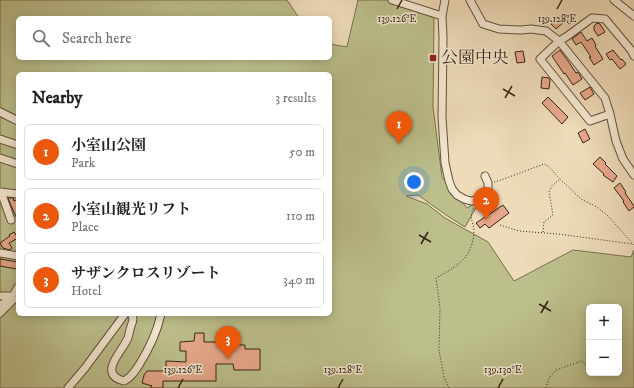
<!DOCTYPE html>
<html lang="en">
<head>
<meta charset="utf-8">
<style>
	:root { --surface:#fff; --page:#f2f2f2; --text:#222; --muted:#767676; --line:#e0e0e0; --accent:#ea580c }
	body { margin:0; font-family:"IM FELL DW Pica","Noto Serif JP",serif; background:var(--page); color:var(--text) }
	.controls { position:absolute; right:12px; bottom:12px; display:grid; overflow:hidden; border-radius:6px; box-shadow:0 2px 10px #0003 }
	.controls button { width:36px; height:36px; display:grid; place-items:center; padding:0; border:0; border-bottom:1px solid var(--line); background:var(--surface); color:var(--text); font:20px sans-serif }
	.you { position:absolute; left:414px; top:182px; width:14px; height:14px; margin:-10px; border:3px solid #fff; border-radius:50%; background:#1a73e8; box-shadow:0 0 0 6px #1a73e833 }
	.badge { display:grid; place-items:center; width:26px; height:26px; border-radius:50%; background:var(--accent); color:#fff; font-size:13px; font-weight:700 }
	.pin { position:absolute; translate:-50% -33px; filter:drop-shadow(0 1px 2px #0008) }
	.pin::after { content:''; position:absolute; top:21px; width:14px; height:12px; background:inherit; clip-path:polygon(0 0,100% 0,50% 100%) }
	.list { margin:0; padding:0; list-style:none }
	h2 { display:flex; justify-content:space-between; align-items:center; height:52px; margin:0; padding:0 16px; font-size:17px }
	h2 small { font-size:13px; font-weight:400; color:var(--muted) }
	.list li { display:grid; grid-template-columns:26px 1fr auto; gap:12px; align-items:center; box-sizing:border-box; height:56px; margin:0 8px 8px; padding:0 8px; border:1px solid var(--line); border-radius:6px }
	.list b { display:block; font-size:15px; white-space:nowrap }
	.list p { margin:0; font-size:13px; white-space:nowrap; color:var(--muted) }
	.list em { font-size:13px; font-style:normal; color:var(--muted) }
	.icon { flex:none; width:22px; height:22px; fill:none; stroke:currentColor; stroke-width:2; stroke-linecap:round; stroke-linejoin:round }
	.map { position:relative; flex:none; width:634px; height:388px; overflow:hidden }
	.search { position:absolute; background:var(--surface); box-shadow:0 2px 10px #0003; left:16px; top:16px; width:316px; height:44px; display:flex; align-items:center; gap:10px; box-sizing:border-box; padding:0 14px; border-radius:6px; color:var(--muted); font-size:15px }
	.panel { position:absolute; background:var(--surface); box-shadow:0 2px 10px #0003; left:16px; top:72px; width:316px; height:244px; border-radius:6px }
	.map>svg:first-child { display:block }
	.green { fill:#bcbf8c; stroke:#79714e; fill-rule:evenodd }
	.building { fill:#e7a88b; stroke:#362310 }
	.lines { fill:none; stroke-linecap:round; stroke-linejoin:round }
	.minor-casing { stroke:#64513a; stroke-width:9 }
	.path { stroke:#362310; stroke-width:1; stroke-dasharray:1 2; stroke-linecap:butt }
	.minor { stroke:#f4e8d2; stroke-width:7 }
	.ticks { fill:none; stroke:#362310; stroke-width:1.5 }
	.poi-dot { fill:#8f2418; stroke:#f4e8d2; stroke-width:1.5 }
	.labels { text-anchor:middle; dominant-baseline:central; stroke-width:3; stroke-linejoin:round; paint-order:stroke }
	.poi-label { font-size:17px; fill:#362310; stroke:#f4e8d2; text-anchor:start }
	.ticks-label { font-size:10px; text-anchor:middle; fill:#362310; stroke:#f4e8d2; stroke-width:3; stroke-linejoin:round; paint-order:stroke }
</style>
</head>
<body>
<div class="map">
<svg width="634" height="388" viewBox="0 0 634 388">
	<rect width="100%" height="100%" fill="#eedbb9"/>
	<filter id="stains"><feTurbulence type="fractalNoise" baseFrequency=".005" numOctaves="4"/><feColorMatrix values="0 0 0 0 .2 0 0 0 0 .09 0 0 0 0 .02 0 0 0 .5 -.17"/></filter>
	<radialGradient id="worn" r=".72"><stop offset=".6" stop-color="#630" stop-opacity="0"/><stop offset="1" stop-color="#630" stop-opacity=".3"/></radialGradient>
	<path class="green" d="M0 0H287L299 18H18V58H330V44L347 47 358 0H392L434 13 433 107 442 177 467 208 481 199 465 227 446 215 418 195 406 196 427 204 445 218 488 242 514 281 573 250 631 257 634 250V388H0V117L18 125V314H330V74H18V116L0 107ZM589 307H619V373H589Z"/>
	<path class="building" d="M572 14 575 20 569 24 566 20 556 29 551 24 557 19 559 21Z
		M597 23 600 24 605 32 598 36 594 30V26Z
		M581 32 587 41 592 38 596 45 595 46 603 59 594 65 589 57H591L581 42 576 45 572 39Z
		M560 50 568 61 576 73 578 72 582 79 573 85 565 73 564 74 552 56Z
		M613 50 621 60 622 59 626 64 620 69 612 59 610 60 606 54Z
		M523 51 525 62 517 63 515 52Z
		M542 77 549 78 550 80 549 89 541 88Z
		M590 87 594 94 585 100 580 93Z
		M548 97 568 117 562 124 542 103Z
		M585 129 590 139 583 143 578 133Z
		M600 157 606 163 605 164 617 176 613 182 603 175 604 174 593 164Z
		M620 183 626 192 625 193 634 206V207L629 211 623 202 624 201 614 188Z
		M8 198H13L14 201 18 199V221L13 210Z
		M503 205 509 213 489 228 485 224 480 228 476 223Z
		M14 232 18 238 9 243 12 248 10 250 3 248 0 243 10 236 9 235Z
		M0 259 18 262 17 269 0 266Z
		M195 333H204V342H231V345H245V349H260V370H234L233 364H216V381H163V388H150L152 386 142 383 144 375 147 371H166V361L186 362V351H180V342L194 341Z"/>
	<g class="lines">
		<defs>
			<path id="minor" d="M392 0 442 16
				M445 0 442 16 443 37 442 117 445 163 449 181 452 189 457 195 464 199 471 201 481 199 485 195 488 189V183L485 176
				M470 0 471 2 483 24 499 29 521 30 531 29 546 31 559 41 605 98 610 114 616 141 623 159 634 175
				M614 0 634 16
				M0 112 18 121
				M610 114 590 121 540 59 559 41 566 37 592 18 605 19 631 50 634 56
				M0 139 18 145
				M0 158 18 164
				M0 192 18 194
				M1 192 11 220
				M0 253 18 256
				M0 296H13L14 299 0 313
				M0 306 13 296 18 287
				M131 314C134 318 133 321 131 326 130 329 129 334 128 338 122 352 97 374 124 381 132 377 134 372 139 365 149 349 157 333 161 314
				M68 388 85 368 125 314"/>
		</defs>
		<use href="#minor" class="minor-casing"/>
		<path class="path" d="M494 182 501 180 544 164 548 166 560 179 581 199 597 207 608 216 634 245
			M500 225 519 231 558 234 633 244
			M543 232 544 222 553 215 549 192 552 186 560 179
			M449 388 444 377 439 350 440 308 436 278C457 266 472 259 474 232 474 221 468 219 474 207
			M546 388 549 378 556 370 582 361 589 369"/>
		<use href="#minor" class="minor"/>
	</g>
	<path class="ticks" d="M397 9 402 0M557 9 562 0M503 89 515 96M505 98 512 86M419 235 431 242M421 244 428 232M539 304 551 311M541 313 548 301M178 388 183 379M338 388 343 379M498 388 503 379"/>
	<rect class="poi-dot" x="429" y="54" width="8" height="8" rx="2"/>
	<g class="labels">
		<g class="poi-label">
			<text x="441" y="58">公園中央</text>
		</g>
	</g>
	<g class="ticks-label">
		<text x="397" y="22">139.126°E</text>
		<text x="557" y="22">139.128°E</text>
		<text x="183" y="373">139.126°E</text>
		<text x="343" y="373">139.128°E</text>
		<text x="503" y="373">139.130°E</text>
	</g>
	<rect width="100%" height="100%" filter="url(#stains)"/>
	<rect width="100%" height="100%" fill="url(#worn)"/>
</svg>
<div class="controls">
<button>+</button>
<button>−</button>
</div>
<div class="you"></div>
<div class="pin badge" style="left:399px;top:144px">1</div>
<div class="pin badge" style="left:486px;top:220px">2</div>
<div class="pin badge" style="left:228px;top:359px">3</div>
<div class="search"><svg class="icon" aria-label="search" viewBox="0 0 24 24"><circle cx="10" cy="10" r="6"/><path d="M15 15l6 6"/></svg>Search here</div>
<section class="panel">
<h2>Nearby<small>3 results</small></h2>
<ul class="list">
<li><span class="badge">1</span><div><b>小室山公園</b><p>Park</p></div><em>50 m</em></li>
<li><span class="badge">2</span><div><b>小室山観光リフト</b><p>Place</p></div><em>110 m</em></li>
<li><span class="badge">3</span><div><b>サザンクロスリゾート</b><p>Hotel</p></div><em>340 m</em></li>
</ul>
</section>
</div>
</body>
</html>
